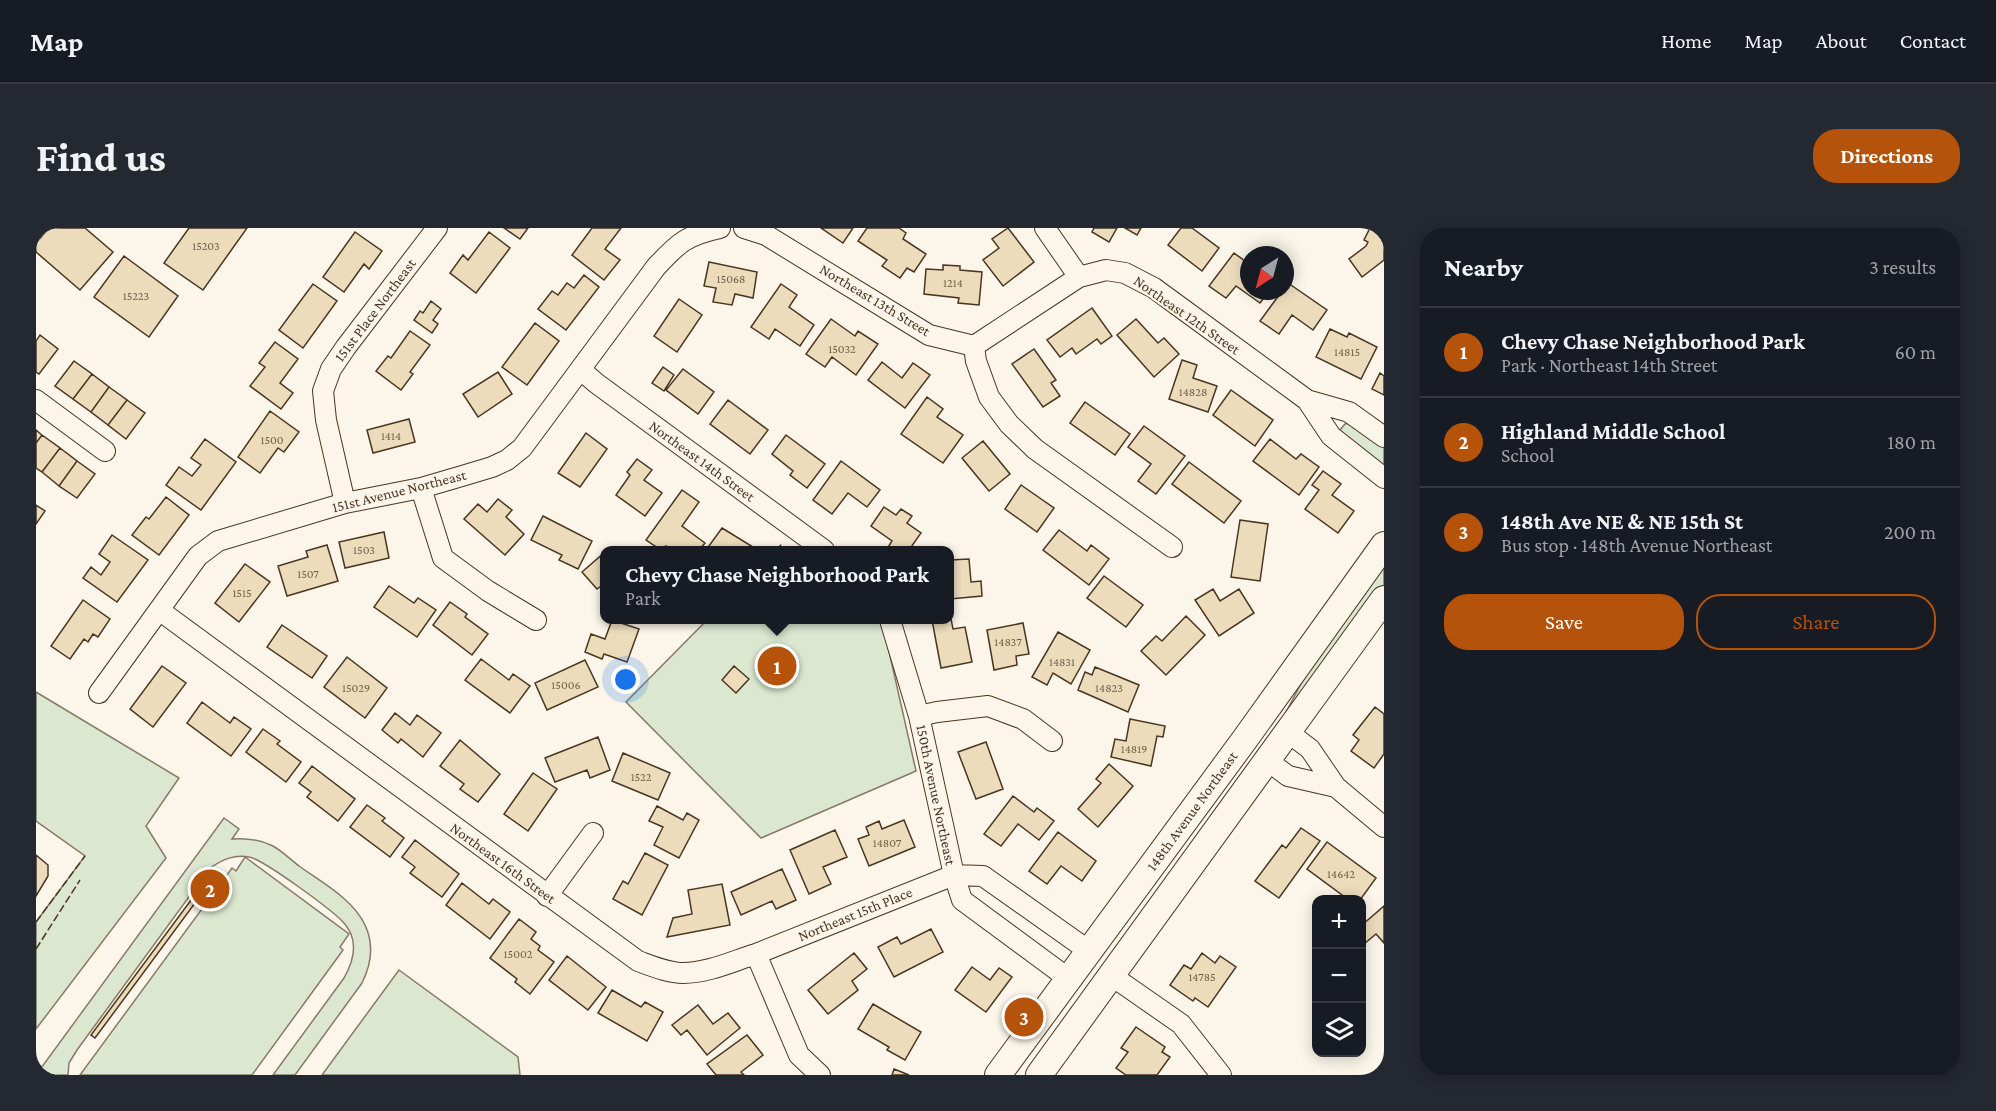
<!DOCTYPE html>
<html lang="en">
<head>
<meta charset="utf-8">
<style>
	:root { --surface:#171b24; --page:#242831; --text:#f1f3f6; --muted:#9ea1a6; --line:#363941; --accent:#b45309 }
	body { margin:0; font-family:"Crimson Pro",serif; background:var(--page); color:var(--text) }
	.controls { position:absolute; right:18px; bottom:18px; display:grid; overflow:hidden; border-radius:12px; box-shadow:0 3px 15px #0003 }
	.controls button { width:54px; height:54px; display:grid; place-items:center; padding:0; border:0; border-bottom:2px solid var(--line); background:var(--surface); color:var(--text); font:30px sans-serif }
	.compass { position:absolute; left:1204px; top:18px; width:54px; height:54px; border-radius:50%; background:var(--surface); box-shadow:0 3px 15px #0003; rotate:216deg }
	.you { position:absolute; left:590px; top:452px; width:21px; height:21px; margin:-15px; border:4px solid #fff; border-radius:50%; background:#1a73e8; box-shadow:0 0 0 9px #1a73e833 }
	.badge { display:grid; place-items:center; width:39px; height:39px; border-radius:50%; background:var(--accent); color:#fff; font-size:20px; font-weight:700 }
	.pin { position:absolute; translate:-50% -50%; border:3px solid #fff; box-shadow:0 2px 6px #0006 }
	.popup { position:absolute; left:564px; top:318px; width:354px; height:78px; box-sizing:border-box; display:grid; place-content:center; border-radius:12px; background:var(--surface); filter:drop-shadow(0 2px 4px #0005); font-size:20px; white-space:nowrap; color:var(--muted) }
	.popup b { font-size:22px; color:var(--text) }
	.popup::after { content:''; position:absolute; left:50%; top:100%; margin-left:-12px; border:12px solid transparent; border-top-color:var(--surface) }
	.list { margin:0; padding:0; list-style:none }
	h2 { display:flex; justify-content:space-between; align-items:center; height:78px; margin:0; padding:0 24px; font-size:26px }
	h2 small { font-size:20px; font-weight:400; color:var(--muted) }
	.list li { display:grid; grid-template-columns:39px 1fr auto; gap:18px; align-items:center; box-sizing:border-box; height:90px; padding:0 24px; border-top:2px solid var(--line) }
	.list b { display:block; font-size:22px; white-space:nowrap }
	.list p { margin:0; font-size:20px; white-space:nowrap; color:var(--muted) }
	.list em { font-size:20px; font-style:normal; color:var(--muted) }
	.actions { display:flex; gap:12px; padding:18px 24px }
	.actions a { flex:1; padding:14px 0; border:2px solid var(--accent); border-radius:24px; text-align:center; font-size:21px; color:var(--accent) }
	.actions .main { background:var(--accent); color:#fff }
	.icon { flex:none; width:33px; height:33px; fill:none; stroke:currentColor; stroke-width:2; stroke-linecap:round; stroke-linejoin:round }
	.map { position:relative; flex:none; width:1348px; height:847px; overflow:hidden; border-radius:24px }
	header { display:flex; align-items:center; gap:36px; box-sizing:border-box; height:84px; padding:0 30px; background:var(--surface); border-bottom:2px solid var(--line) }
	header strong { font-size:28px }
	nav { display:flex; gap:33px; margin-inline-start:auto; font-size:21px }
	.intro { display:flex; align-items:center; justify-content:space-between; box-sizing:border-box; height:144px; padding:0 36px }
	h1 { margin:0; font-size:42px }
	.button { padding:15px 27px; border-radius:24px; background:var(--accent); color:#fff; font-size:21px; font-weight:700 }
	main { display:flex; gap:36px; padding:0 36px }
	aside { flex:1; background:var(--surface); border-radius:24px; box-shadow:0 3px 15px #0003 }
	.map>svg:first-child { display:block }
	.green { fill:#dce7d0; stroke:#887966; stroke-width:1.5 }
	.building { fill:#ecdcbc; stroke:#4a3520; stroke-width:1.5 }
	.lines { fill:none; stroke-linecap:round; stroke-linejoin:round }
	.minor-casing { stroke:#4a3520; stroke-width:22 }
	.major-casing { stroke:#4a3520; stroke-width:28 }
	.minor { stroke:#fbf6e9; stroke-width:20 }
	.major { stroke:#fbf6e9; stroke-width:26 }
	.fence { stroke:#4a3520; stroke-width:1.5; stroke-dasharray:8 3; stroke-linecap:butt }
	.labels { text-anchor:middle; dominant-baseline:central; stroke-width:4.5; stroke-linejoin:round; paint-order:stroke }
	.number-label { font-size:12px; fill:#725f47 }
	.street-label { font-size:15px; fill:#4a3520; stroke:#fbf6e9 }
</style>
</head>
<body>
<header>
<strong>Map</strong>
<nav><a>Home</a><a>Map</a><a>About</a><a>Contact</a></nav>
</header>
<div class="intro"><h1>Find us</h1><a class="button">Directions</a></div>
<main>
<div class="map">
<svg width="1348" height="847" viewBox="0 0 1348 847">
	<rect width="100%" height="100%" fill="#fbf6e9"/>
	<path class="green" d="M1314 195 1348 219V239L1306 208 1304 202 1309 196Z
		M1348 338V360L1180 584 1179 582 1249 486 1267 452Z
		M671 392H843L848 401 880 543 725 610 590 474Z
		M0 464 143 550 110 598 130 630 0 801V694L49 628 0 593Z
		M188 590 203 601 196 611C209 610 225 612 237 618 246 623 255 632 263 638 285 654 317 671 329 697 338 716 335 737 326 755L259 847H237L308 750C316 736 321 721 315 706 313 702 310 697 307 694 296 682 227 631 213 629 198 626 186 632 174 640L41 822 33 835 32 847H0Z
		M209 629 313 706 304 719 307 722 216 847H44L196 640 200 643Z
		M363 742 482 829 484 847H286Z"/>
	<path class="building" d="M13 0H49L77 24 44 62 0 24V15Z
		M153 0H211L167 62 128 35Z
		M468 0H492L484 11Z
		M556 0H585L569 21 584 32 568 52 536 27Z
		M785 0H817L807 15Z
		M831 0H863L870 5 867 11 890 26 878 44 871 40 864 50 846 38 851 32 822 13Z
		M972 0 998 34 967 58 947 32 963 20 956 11Z
		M1058 0H1081L1073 14 1056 4Z
		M1089 0H1105L1101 7Z
		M1145 0H1156L1183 20 1166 43 1132 17Z
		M1334 0 1344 2 1348 0V32L1326 49 1313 31 1330 18 1332 14 1328 12Z
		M319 4 346 23 333 41 328 36 308 64 287 49Z
		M453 4 474 20 440 65 414 45 427 27 432 32Z
		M1198 25 1213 36V63H1233L1224 75 1200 58 1190 70 1173 58Z
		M88 28 142 68 113 109 58 69Z
		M673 34 721 44 717 70 699 66 696 77 677 74 680 60 668 58Z
		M907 37 924 38V42L946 44 943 77 922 75 923 70 888 66 890 41 907 42Z
		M548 47 563 59 530 102 502 81 516 63 522 67 531 55 538 60Z
		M1252 55 1291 82 1277 102 1256 87 1243 106 1224 93 1246 63H1249Z
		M277 56 301 73 267 120 243 102Z
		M745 56 761 67 753 79 778 97 764 118 739 101 733 111 715 99Z
		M643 71 666 87 641 124 618 108Z
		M395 73 405 81 397 92 402 96 396 105 378 92 384 83 387 85Z
		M1056 80 1076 108 1065 116 1061 111 1040 126 1036 120 1024 129 1011 112Z
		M795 91 819 108 822 103 842 116 820 147 796 129 789 139 770 126Z
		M1100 91 1122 115 1128 110 1143 126 1118 149 1081 107Z
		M499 95 523 113 491 157 466 139Z
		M1294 101 1311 109 1313 105 1341 119 1325 151 1280 129Z
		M374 103 394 117 374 144 377 146 365 162 340 143 352 128 355 130Z
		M4 107 22 121 3 146 0 144V113Z
		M239 114 262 131 244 155 257 165 245 181 214 158 229 139 223 135Z
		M998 121 1020 152 1015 155 1024 168 1007 179 976 136Z
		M1146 132 1161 137 1157 150 1181 158 1172 184 1133 171Z
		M38 133 56 146 37 171 19 158Z
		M846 134 866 150 877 135 894 147 869 180 832 152Z
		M627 139 638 147 628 163 616 155Z
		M647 141 678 164 662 186 630 162Z
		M462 144 476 166 442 189 427 166Z
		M1344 145 1348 148V167L1336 161Z
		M56 146 73 159 55 184 37 171Z
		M73 159 91 172 72 197 55 184Z
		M1195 162 1237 192 1219 218 1177 187Z
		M891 169 907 181 901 189 927 207 907 235 865 206Z
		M91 172 109 185 90 211 72 197Z
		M692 172 732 202 714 226 674 196Z
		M1049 174 1094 206 1079 227 1034 195Z
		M234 183 263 204 248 224 242 220 224 245 202 229Z
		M373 191 379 214 337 225 331 202Z
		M1108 198 1149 228 1120 266 1102 253 1115 236 1092 219Z
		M0 202 6 207 0 215Z
		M550 205 571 221 544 259 522 245Z
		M6 207 24 220 6 244 0 240V215Z
		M750 207 789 236 771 260 754 247 757 243 736 226Z
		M169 211 200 234 165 282 130 257 143 239 156 248 165 237 155 230Z
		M1234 211 1260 231 1265 226 1283 239 1263 267 1217 233Z
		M947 213 974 246 953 263 926 230Z
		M24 220 41 233 23 258 6 244Z
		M601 231 616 242 608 252 626 265 609 288 580 267 594 247 591 244Z
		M41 233 59 246 41 270 23 258Z
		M805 233 844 262 831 279 812 265 796 286 777 272Z
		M1153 234 1205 273 1188 295 1136 256Z
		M1287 243 1305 256 1296 267 1318 283 1302 305 1269 281 1283 262 1276 257Z
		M985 257 1018 280 1001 304 969 281Z
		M646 262 663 274 646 298 669 315 663 322H637L630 318 625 322 610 312Z
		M130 269 153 287 123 327 96 307 110 289 113 291Z
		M462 271 476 282 470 289 488 306 469 327 428 291 442 276 451 284Z
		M0 277 9 283 0 296Z
		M848 279 860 287 865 281 876 288 871 295 885 305 873 322H853L851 321 856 313 835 298Z
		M507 288 556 313 542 341 523 332 526 327 495 312Z
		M1204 292 1232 296 1224 353 1195 349Z
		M686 300 717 319 715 322H670Z
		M1023 302 1051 323 1055 317 1073 331 1053 357 1007 322Z
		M348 304 353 330 309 340 303 314Z
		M76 307 112 332 81 374 47 350 55 339 65 347 74 334 63 326Z
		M291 317 302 353 251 368 242 338 272 329 270 323Z
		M568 325V363L564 359 561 361 546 344Z
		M933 331 935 354 945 353 946 368 914 371V332Z
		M209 336 234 354 203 394 179 375Z
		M1068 348 1107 377 1090 399 1051 370Z
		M353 358 378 375 382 370 400 382 381 409 338 379Z
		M1177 361 1184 373 1203 361 1218 385 1183 408 1159 372Z
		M47 372 74 391 62 409 57 406 52 414 48 411 34 431 15 418Z
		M414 374 431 386 429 389 452 406 436 427 397 397Z
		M914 386 917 401 929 399 936 434 905 440 896 392H914Z
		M1150 388 1169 407 1130 447 1105 423 1120 408 1126 413Z
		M576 392 603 401 591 434 568 426 566 431 549 424 555 406 569 411Z
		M987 395 993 426 980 428 981 437 958 442 951 402Z
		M246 397 291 428 276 450 231 419Z
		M1022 404 1054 422 1035 456 1017 445 1011 457 996 449Z
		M311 429 351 460 329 490 288 459Z
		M445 431 473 452 477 446 494 458 474 485 429 452Z
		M549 432 562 459 511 482 499 455Z
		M126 438 150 455 117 499 94 481Z
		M698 438 713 451 700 465 686 452Z
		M1059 439 1103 457 1092 484 1042 462 1049 444 1056 447Z
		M166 474 194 495 198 489 215 501 195 528 151 495Z
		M1339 479 1348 486V526L1338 540 1315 523 1323 512 1317 507Z
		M359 485 374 497 381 487 405 505 387 529 365 511 362 515 346 502Z
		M1094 491 1129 498 1127 509 1121 508 1115 538 1075 529 1079 511 1090 513Z
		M227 501 244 513 241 516 265 534 250 554 210 524Z
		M562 509 574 542 554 550 551 542 519 554 509 530Z
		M424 512 464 546 442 574 424 561 428 556 404 538Z
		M950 514 967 561 940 571 922 524Z
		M587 525 634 545 622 572 576 553Z
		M1073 536 1097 558 1062 599 1042 581 1065 555 1060 551Z
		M276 538 319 571 302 593 271 569 275 564 263 555Z
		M497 545 521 561 492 603 468 586Z
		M977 568 998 584 1001 580 1018 593 1003 612 982 596 965 618 948 606Z
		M331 577 349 590 346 593 368 610 354 629 314 599Z
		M621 578 647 592 651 585 663 592 643 630 618 617 627 599 613 593Z
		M868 592 879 619 833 638 822 611 833 607 830 599 843 593 846 601Z
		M1265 600 1284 613 1243 670 1219 653 1246 617 1250 620Z
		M799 602 811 629 787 639 795 656 773 666 754 622Z
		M1022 604 1060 633 1046 653 1025 638 1011 656 993 643Z
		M379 612 423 646 406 669 374 645 379 639 366 629Z
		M1291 614 1340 650 1324 672H1303L1306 667 1271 641Z
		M609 625 632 637 606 687 577 671 587 653 592 656Z
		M0 627 12 637V648L0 668Z
		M746 641 760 672 740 681 736 673 705 687 695 664Z
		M426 655 453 676 457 671 474 684 454 711 410 677Z
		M686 656 694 697 631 709 637 690 656 686 652 662Z
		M161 664 165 667 59 810 55 807Z
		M1348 678V715L1340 706 1328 716 1326 713V697Z
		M483 691 500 704 495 711 504 718 502 722 518 734 494 766 479 754 481 751 454 730Z
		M895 701 907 724 858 749 842 719 861 709 865 716Z
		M818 725 831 741 816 753 822 762 792 786 772 762Z
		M1166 725 1179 735 1184 728 1200 739 1172 779 1159 770 1157 773 1134 757 1148 737 1155 741Z
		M531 728 570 759 552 782 513 752Z
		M936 739 954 752 963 740 976 749 950 784 919 762Z
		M576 762 605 779 609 774 627 784 611 813 562 785Z
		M837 776 885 804 869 832 851 822 853 819 822 801Z
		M662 777 677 796 692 785 704 800 671 827 651 802 645 807 636 797Z
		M1100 799 1129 819 1126 824 1134 829 1121 847H1090L1080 840 1092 824 1085 820Z
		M711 807 727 827 705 844 708 847H680L671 836Z
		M858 841 873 847H856Z"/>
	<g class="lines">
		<defs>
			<path id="minor" d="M708 0 730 7 893 107 938 118 940 133 953 169 973 196 999 221 1136 319
				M1009 0 1043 49 1070 42 1089 45 1118 60 1271 172 1295 208 1348 250
				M938 118 1043 49
				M545 142 560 155 788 322
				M0 172 69 223
				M1271 172 1313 184 1348 209
				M385 260 407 330 452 363 500 392
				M309 275 290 192 287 163 295 141 310 119 401 0
				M123 382 602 733C616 738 632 745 647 745 672 745 697 733 720 726L763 827 784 847
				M854 392 883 488 901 484 952 478 987 491 1016 513
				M63 465 162 328 182 313 309 275 385 260 426 248 456 239 471 232 486 220 620 39C642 15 651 7 684 0
				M883 488 918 647 926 672 1033 751
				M1253 505 1274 521 1300 559 1348 599
				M1232 533 1252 548 1300 559
				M511 668 557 605
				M720 726 918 647 947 648 1053 723
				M1076 748 1145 796 1185 847"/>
			<path id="major" d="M962 847 1209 511 1348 317
				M1003 847 1348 371"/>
		</defs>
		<use href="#minor" class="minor-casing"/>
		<use href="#major" class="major-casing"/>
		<use href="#minor" class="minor"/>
		<use href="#major" class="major"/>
		<path class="fence" d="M739 322 745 317 753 322
			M0 694 49 628
			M0 721 44 652"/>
	</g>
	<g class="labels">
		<g class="number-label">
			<text x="170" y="18">15203</text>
			<text x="695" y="51">15068</text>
			<text x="917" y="55">1214</text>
			<text x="100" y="68">15223</text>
			<text x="806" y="121">15032</text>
			<text x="1311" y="124">14815</text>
			<text x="1157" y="164">14828</text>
			<text x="355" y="208">1414</text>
			<text x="236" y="212">1500</text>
			<text x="328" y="322">1503</text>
			<text x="272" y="346">1507</text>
			<text x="206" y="365">1515</text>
			<text x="972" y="414">14837</text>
			<text x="1026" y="434">14831</text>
			<text x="530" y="457">15006</text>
			<text x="320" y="460">15029</text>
			<text x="1073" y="460">14823</text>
			<text x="1098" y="521">14819</text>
			<text x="605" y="549">1522</text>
			<text x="851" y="615">14807</text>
			<text x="1305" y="646">14642</text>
			<text x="482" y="726">15002</text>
			<text x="1166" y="749">14785</text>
		</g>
		<g class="street-label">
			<text transform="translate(839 72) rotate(31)">Northeast 13th Street</text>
			<text transform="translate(339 82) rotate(-53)">151st Place Northeast</text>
			<text transform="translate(1151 87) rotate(35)">Northeast 12th Street</text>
			<text transform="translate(666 233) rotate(36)">Northeast 14th Street</text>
			<text transform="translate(363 263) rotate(-14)">151st Avenue Northeast</text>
			<text transform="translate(900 567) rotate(78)">150th Avenue Northeast</text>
			<text transform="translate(1156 583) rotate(-54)">148th Avenue Northeast</text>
			<text transform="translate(467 635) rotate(36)">Northeast 16th Street</text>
			<text transform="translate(819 686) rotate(-22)">Northeast 15th Place</text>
		</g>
	</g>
</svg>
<div class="controls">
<button>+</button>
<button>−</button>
<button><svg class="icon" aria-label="layers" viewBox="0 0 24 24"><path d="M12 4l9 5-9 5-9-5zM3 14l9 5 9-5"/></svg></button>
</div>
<svg class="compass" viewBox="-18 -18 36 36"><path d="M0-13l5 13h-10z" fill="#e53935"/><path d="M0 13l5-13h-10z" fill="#9ea1a6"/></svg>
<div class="you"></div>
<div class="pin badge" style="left:741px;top:438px">1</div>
<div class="popup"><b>Chevy Chase Neighborhood Park</b>Park</div>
<div class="pin badge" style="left:174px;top:661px">2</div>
<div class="pin badge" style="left:988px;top:789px">3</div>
</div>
<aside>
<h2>Nearby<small>3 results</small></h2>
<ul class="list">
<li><span class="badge">1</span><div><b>Chevy Chase Neighborhood Park</b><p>Park · Northeast 14th Street</p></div><em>60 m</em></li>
<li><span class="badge">2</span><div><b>Highland Middle School</b><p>School</p></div><em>180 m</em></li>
<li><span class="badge">3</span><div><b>148th Ave NE &amp; NE 15th St</b><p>Bus stop · 148th Avenue Northeast</p></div><em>200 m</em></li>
</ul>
<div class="actions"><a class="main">Save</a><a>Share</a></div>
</aside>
</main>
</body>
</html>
